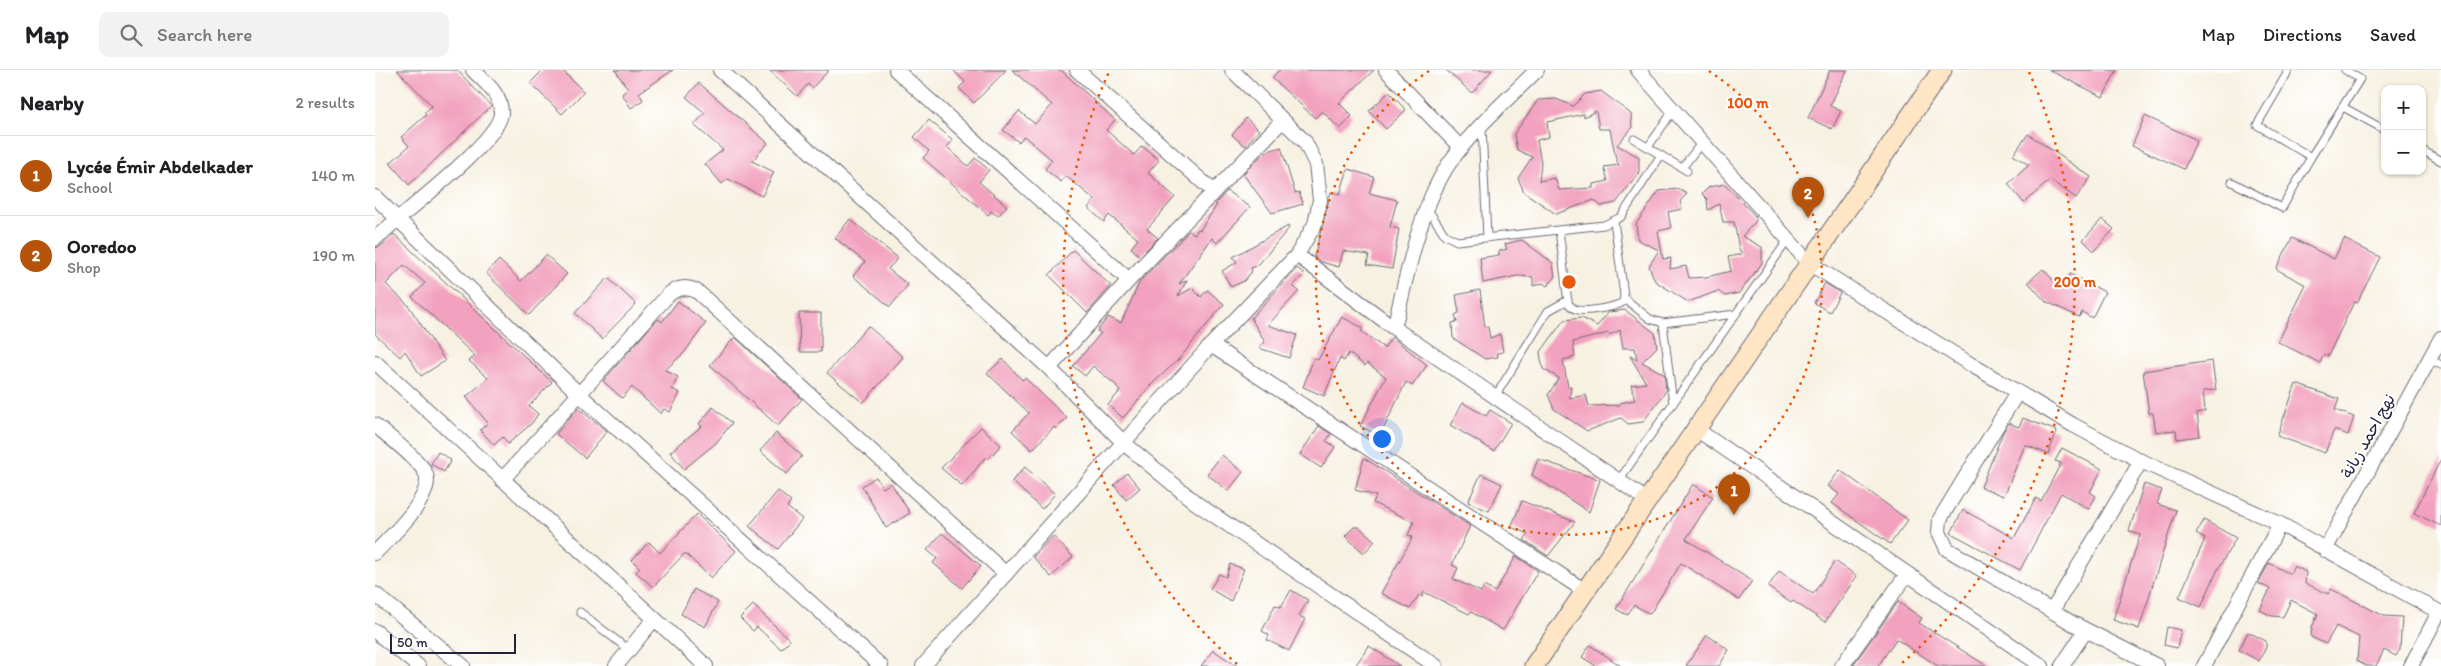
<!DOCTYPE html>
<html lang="en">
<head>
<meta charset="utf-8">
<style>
	:root { --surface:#fff; --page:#f2f2f2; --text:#202124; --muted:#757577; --line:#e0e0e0; --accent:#b45309 }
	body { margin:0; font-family:Itim,"Playpen Sans Arabic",sans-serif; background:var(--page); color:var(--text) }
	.controls { position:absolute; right:15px; top:15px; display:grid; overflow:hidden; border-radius:10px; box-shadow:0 1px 4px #0004 }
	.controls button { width:45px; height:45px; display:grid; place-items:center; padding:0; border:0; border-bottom:1px solid var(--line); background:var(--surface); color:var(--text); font:25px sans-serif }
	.scale { position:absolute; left:15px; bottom:12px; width:126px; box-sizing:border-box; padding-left:5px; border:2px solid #22223b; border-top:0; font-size:14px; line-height:18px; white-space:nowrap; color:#22223b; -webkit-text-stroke:4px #fff; paint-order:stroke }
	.you { position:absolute; left:1006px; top:368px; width:18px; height:18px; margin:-12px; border:4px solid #fff; border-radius:50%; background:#1a73e8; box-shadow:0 0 0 8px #1a73e833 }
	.badge { display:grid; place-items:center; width:32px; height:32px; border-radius:50%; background:var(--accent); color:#fff; font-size:16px; font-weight:700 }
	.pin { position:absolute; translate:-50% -41px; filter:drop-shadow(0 1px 2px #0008) }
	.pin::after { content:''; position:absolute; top:26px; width:18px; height:15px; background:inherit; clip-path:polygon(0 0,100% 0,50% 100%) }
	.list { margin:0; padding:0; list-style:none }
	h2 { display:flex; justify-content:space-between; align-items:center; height:65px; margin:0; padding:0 20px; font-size:21px }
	h2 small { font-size:16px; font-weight:400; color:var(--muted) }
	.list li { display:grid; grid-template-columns:32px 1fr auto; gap:15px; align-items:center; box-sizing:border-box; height:80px; padding:0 20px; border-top:1px solid var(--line) }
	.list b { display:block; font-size:19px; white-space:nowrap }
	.list p { margin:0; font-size:16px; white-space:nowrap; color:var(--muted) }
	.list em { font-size:16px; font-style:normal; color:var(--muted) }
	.icon { flex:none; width:28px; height:28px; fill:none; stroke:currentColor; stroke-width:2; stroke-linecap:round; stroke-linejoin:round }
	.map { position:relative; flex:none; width:2066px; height:596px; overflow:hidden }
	header { display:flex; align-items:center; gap:30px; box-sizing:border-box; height:70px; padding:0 25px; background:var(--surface); border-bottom:1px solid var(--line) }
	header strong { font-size:24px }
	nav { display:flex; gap:28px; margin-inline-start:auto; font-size:18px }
	.search { width:350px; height:45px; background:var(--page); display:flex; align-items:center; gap:12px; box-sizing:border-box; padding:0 18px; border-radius:10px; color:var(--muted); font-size:19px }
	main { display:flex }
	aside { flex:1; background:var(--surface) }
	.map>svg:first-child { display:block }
	.building { fill:#f2a1be; fill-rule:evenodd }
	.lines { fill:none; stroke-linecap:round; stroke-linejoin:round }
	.service-casing { stroke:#6d6a75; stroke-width:9 }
	.minor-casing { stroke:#6d6a75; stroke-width:16 }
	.secondary-casing { stroke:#6d6a75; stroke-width:21 }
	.service { stroke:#fff; stroke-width:7 }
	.minor { stroke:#fff; stroke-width:14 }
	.secondary { stroke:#fde5c5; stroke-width:19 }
	.ring { fill:none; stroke:#e8590c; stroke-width:2.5; stroke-dasharray:2.5 5 }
	.labels { text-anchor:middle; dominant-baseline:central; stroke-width:4; stroke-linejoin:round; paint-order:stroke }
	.street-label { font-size:16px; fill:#22223b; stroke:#fff }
	.centre { fill:#e8590c; stroke:#fff; stroke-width:2.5 }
	.ring-label { font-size:15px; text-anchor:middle; font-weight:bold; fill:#e8590c; stroke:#fff; stroke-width:4; stroke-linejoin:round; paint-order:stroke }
</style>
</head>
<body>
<header>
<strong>Map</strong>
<div class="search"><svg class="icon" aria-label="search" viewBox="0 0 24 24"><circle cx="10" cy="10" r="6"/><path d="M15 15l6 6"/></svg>Search here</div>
<nav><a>Map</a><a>Directions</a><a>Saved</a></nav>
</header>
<main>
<aside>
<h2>Nearby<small>2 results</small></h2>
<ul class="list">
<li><span class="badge">1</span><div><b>Lycée Émir Abdelkader</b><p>School</p></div><em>140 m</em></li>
<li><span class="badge">2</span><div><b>Ooredoo</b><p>Shop</p></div><em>190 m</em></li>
</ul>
</aside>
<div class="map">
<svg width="2066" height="596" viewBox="0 0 2066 596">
	<rect width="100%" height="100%" fill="#fff"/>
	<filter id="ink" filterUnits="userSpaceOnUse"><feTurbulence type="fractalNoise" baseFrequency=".02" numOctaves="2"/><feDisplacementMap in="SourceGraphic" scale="10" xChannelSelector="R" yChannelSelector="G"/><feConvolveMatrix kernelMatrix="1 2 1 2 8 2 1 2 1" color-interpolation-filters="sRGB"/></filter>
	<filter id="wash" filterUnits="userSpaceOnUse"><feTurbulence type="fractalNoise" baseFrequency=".0096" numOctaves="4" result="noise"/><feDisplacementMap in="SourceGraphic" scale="20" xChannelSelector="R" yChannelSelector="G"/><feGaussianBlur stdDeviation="1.12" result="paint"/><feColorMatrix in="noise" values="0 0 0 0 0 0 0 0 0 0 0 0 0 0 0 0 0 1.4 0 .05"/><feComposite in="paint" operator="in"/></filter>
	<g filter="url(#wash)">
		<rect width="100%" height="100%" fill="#f7f1e2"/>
		<g id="blocks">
			<path class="building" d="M22 0H82L116 36 34 115 15 93 34 76 26 67 51 45 49 43 57 36Z
				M168 0H187L209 22 187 44 155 13Z
				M240 0H298L264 23 268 30 256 38 247 24 253 19Z
				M394 0H454L437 18 433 14 422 26Z
				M578 0H631L599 33 584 18 590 12Z
				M637 0H686L740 50 731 60 759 85 767 76 784 90 773 103 800 127 772 159 783 168 765 186 756 178 763 169 734 145 729 152 713 138 720 130 691 106 686 112 670 99 677 90 649 66 644 72 628 60 644 41 660 54 677 35Z
				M904 0H999L964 33 977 46 965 59 947 41 940 48 897 8Z
				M1071 0H1117L1097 23Z
				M1455 0H1472L1455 36 1466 41 1457 59 1433 48Z
				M1674 0H1742L1728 27Z
				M324 13 393 73 377 91 399 102 387 126 353 109 347 114 330 94 348 80 319 55 330 43 311 27Z
				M1226 21 1256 44 1257 58 1242 75 1264 87V103L1241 133 1226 136 1219 130 1181 144 1149 122 1143 108 1157 87 1142 80 1139 64 1163 30 1181 29 1198 36 1210 24ZM1221 41 1224 59H1235L1241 89 1244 95 1229 97 1233 111 1218 114V118L1184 120 1180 108 1164 111 1166 93 1162 70 1174 67 1172 52 1209 44V47Z
				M1014 22 1031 40 1011 59 994 41Z
				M1770 46 1822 70 1809 99 1757 76Z
				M871 48 884 60 870 76 857 65Z
				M554 50 578 70 572 77 593 96 600 88 614 100 604 112 632 136 623 146 616 141 613 145 548 88 554 81 539 67Z
				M1653 64 1716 107 1701 128 1675 110 1649 133 1633 114 1654 95 1638 85Z
				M906 77 920 123 924 122 928 134 897 143 868 104 890 82Z
				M973 99 999 107 994 123 1022 130 1015 157 1024 159 1017 199 992 195 994 185 968 181 964 197 946 192 939 187 956 122 965 124Z
				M1350 114 1380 146 1381 151 1367 166 1387 177V193L1364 223 1350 226 1343 221 1313 232 1280 211 1274 196 1284 180 1263 170 1261 154 1284 121 1303 119 1312 124 1305 131 1307 139 1293 142 1296 158 1283 161 1288 189 1296 188 1295 199 1311 196 1314 208 1331 207 1356 201 1353 187 1367 184 1364 179 1359 152H1348L1344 134 1333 140 1332 129 1327 124 1334 117Z
				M852 121 875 137 842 173 837 168 804 214 812 210 803 226 817 218 826 227 832 220 849 234 804 289 776 315 748 348 733 335 745 321 741 317 742 316 718 296 710 306 698 296 726 263 722 261 733 247 746 253 765 211 814 161 820 164 823 159 825 160 842 135 840 134Z
				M475 149 523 188 513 199 533 215 515 237 478 206 490 192 460 168Z
				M1727 149 1739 159 1719 181 1708 170Z
				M913 156 914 158 884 194 876 198 877 201 869 211 856 217 847 201 862 192 858 187Z
				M19 164 177 312 154 336 163 344 157 353 133 374 128 367 119 375 105 360 113 353 91 327 113 308 94 291 100 286 37 227 50 213 29 195 11 214 33 235 70 291 46 306 30 281 25 287 0 264V178L6 176Z
				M1917 168 1959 189 1969 169 2005 187 1982 233 1979 232 1953 286 1949 284 1945 293 1903 272 1931 215 1901 199Z
				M1147 170 1178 193 1180 208 1172 216 1168 213 1158 216V207L1142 206 1108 213 1105 188 1124 185V181L1132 179 1130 174Z
				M698 180 736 216 712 243 674 205Z
				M171 185 192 204 154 245 111 203 124 190 146 211Z
				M922 198 929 204 918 216 924 221 893 255 922 265 914 288 884 278 890 272 876 248Z
				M1668 199 1687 220 1695 204 1730 222 1717 248 1707 242 1704 247 1670 231 1653 212Z
				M233 208 261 234 227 269 200 243Z
				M1450 213 1465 223 1455 242 1439 233Z
				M1105 220 1110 257H1113L1115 268 1125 264 1128 282 1122 283 1123 287 1110 289 1078 268 1077 253 1082 252 1080 245 1084 243 1081 225Z
				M303 231 331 253 309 283 290 300 303 307 297 319 305 323 295 342 289 339 286 344 257 317 247 328 228 311 278 254 284 249 287 252Z
				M1250 240 1280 263 1282 277 1267 292 1289 304 1291 321 1268 352 1253 354 1246 348 1212 361 1179 339 1173 325 1184 308 1168 299 1165 283 1189 250 1207 248 1222 256 1234 242ZM1245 260 1248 278H1260L1262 290 1255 286 1271 313 1256 315 1260 330 1244 333 1245 335 1214 336 1211 325 1195 328 1196 316 1193 317 1188 290 1200 287 1198 272 1233 263 1234 265Z
				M424 243H446V282H425Z
				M967 247 988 258 986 261 1009 278 1017 267 1052 295 1037 316 1031 312 1005 366 985 356 1011 307 992 293 990 296 974 283 969 291 965 288 949 326 928 317 939 288 943 290Z
				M493 256 528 287 488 333 452 303Z
				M360 267 427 329 403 356 335 295Z
				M628 289 647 310 650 308 692 348 681 359 679 357 657 380 637 361 654 343 612 303Z
				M1837 291 1841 320 1828 321 1830 341 1822 343 1825 366 1802 369 1801 360 1781 362 1778 343H1774L1768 301Z
				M1921 314 1964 329 1960 340 1979 347 1973 365 1959 360 1950 383 1902 366Z
				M1088 333 1111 346 1115 340 1136 353 1119 381 1075 355Z
				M338 337 357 353 341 373 309 399 295 382 327 356 324 354Z
				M203 338 232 361 210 388 181 364Z
				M1648 348 1682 361 1673 384 1650 375 1629 426 1606 417 1628 362 1634 353 1644 357Z
				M944 356 956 364 951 371 960 377 946 398 925 384Z
				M606 357 626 375 613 389 611 387 587 416 566 398Z
				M401 363 427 386 412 404 385 381Z
				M1687 378 1727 399 1715 422 1721 426 1714 439 1686 423 1645 500 1576 463 1588 440 1639 468 1661 428 1666 431 1686 393 1680 391Z
				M63 382 76 390 69 402 56 394Z
				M847 385 868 402 853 421 832 404Z
				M989 388 1095 456 1077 495 1083 498 1078 509 1106 522 1109 516 1120 522 1141 486 1163 501 1128 560 1096 542 1094 544 1049 522 1047 527 1044 525 1035 539 1006 523 1038 467 1033 465 1039 452 998 433 1001 426 980 420Z
				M1163 389 1225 410 1214 442 1157 405Z
				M2066 389V456L2039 443Z
				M650 397 680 424 667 439 637 411Z
				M1465 400 1533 450 1515 474 1457 433 1464 424 1453 416Z
				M752 403 765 418 751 430 739 415Z
				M1106 404 1127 414 1114 441 1093 432Z
				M501 407 508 418 516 413 535 443 511 458 487 416Z
				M1318 414 1338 427 1311 469 1377 511 1364 530 1306 493 1275 544 1259 535 1252 545 1241 539Z
				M1769 414 1787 420 1782 434 1801 440 1764 559 1738 550 1765 465 1754 461Z
				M403 421 416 432 412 437 427 449 403 479 374 456Z
				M1147 431 1200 452 1173 486 1149 470 1153 464 1136 457Z
				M322 444 361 481 336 508 310 483 278 517 261 502 265 498 257 490 274 472 285 483Z
				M1829 450 1861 468 1843 499 1826 537 1804 527 1830 469 1821 464Z
				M979 457H984L1000 471 989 483 970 466Z
				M567 463 606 496 587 518 558 493 562 488 552 480Z
				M678 466 698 487 676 507 658 487Z
				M1460 491 1482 506 1450 552 1418 531 1416 533 1393 517 1404 501 1438 524Z
				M1894 493 1915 504 1919 496 1931 502 1930 513 1953 524 1956 519 2009 546 2027 547 2025 579 2021 586 2009 580 2001 596H1991L1982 591 1984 567 1961 556 1951 574 1936 567 1937 557 1943 544 1916 530 1908 547 1897 546 1885 540 1895 519 1883 513Z
				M855 494 869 499 856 531 835 519 844 504 851 507Z
				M319 519 343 532 330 557 306 544Z
				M916 520 933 530 924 546 930 549 914 581 892 570 894 565 887 561 900 535 906 537Z
				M1523 532 1547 548 1544 553 1612 596H1563L1521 569 1503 596 1478 595Z
				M378 535 415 570 406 579 382 557 378 561 365 548Z
				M1792 557 1806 560 1802 578 1789 575Z
				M1873 562 1891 571V577L1884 591 1864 580Z
				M1332 565 1354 580 1344 596H1311Z
				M1215 575 1246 596H1221L1207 587Z
				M994 576 1025 596H980Z
				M838 580 862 596H826Z"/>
		</g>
	</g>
	<g filter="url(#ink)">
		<use href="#blocks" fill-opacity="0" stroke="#6d6a75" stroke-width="1"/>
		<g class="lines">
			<defs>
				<path id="service" d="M1914 0 1882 55 1936 87 1985 9 1970 0
					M1968 37 2010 60
					M1107 57 1112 168
					M1259 69 1312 101
					M1273 77 1298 41
					M2047 80 2066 91
					M1307 98 1327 72
					M1857 112 1907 138 1936 87
					M1052 138 1070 165 1082 171 1229 155 1246 147 1286 85
					M1184 160 1193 233C1196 237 1198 239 1203 240 1211 242 1242 237 1248 232L1249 225 1239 151
					M1249 228 1275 249 1288 253 1361 244
					M1288 253 1298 334
					M2054 289 2066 295
					M1121 325 1173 241 1193 230
					M1244 410 1413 170
					M205 542 254 580"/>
				<path id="minor" d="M345 0 674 298 750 374 821 433 1061 596
					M521 0 754 210
					M702 0 838 121
					M1011 0 1086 78
					M1263 0 1434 193 1595 294 1698 355 1766 391 1905 454 2066 543
					M0 127 205 325 506 596
					M0 169C24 146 123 72 126 44 127 25 110 12 98 0
					M922 185 1019 258 1272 430
					M1019 258C1032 206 1044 140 1073 95 1097 60 1132 30 1162 0
					M836 275 1210 521
					M0 292 331 596
					M674 298 754 210 908 50
					M1642 323 1565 449 1564 462 1572 479 1697 553 1782 596
					M0 355C13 366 43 389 50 402 62 425 15 467 0 483
					M1321 359 1667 596
					M127 410 294 224C304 217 314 216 324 223L631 504
					M1950 480 2066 268
					M0 524 88 596
					M1677 541 1766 391
					M0 561 43 596
					M241 596 279 549
					M548 596 836 275 922 185 940 154 945 130 941 94 930 72 857 0
					M1467 596 1532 504
					M1687 596 1711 560
					M1829 596 1905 454
					M2036 596 2064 542"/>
				<path id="secondary" d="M1159 596 1567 0"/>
			</defs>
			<use href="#service" class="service-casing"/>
			<use href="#minor" class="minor-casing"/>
			<use href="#secondary" class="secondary-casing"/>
			<use href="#service" class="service"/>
			<use href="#minor" class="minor"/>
			<use href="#secondary" class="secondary"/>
		</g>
	</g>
	<g class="ring">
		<path d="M1334 1A253 253 0 1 1 1054 1"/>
		<path d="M862 594A506 506 0 0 1 734 2M1654 2A506 506 0 0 1 1526 594"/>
	</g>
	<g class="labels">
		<g class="street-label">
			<text transform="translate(1993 366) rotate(-61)">نهج احمد زبانة</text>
		</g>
	</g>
	<circle cx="1194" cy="212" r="8" class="centre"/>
	<g class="ring-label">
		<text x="1373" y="38">100 m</text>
		<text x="1700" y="217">200 m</text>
	</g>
</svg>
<div class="controls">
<button>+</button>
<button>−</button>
</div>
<div class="scale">50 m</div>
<div class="you"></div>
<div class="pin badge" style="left:1359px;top:445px">1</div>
<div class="pin badge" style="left:1433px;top:148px">2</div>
</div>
</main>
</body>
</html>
